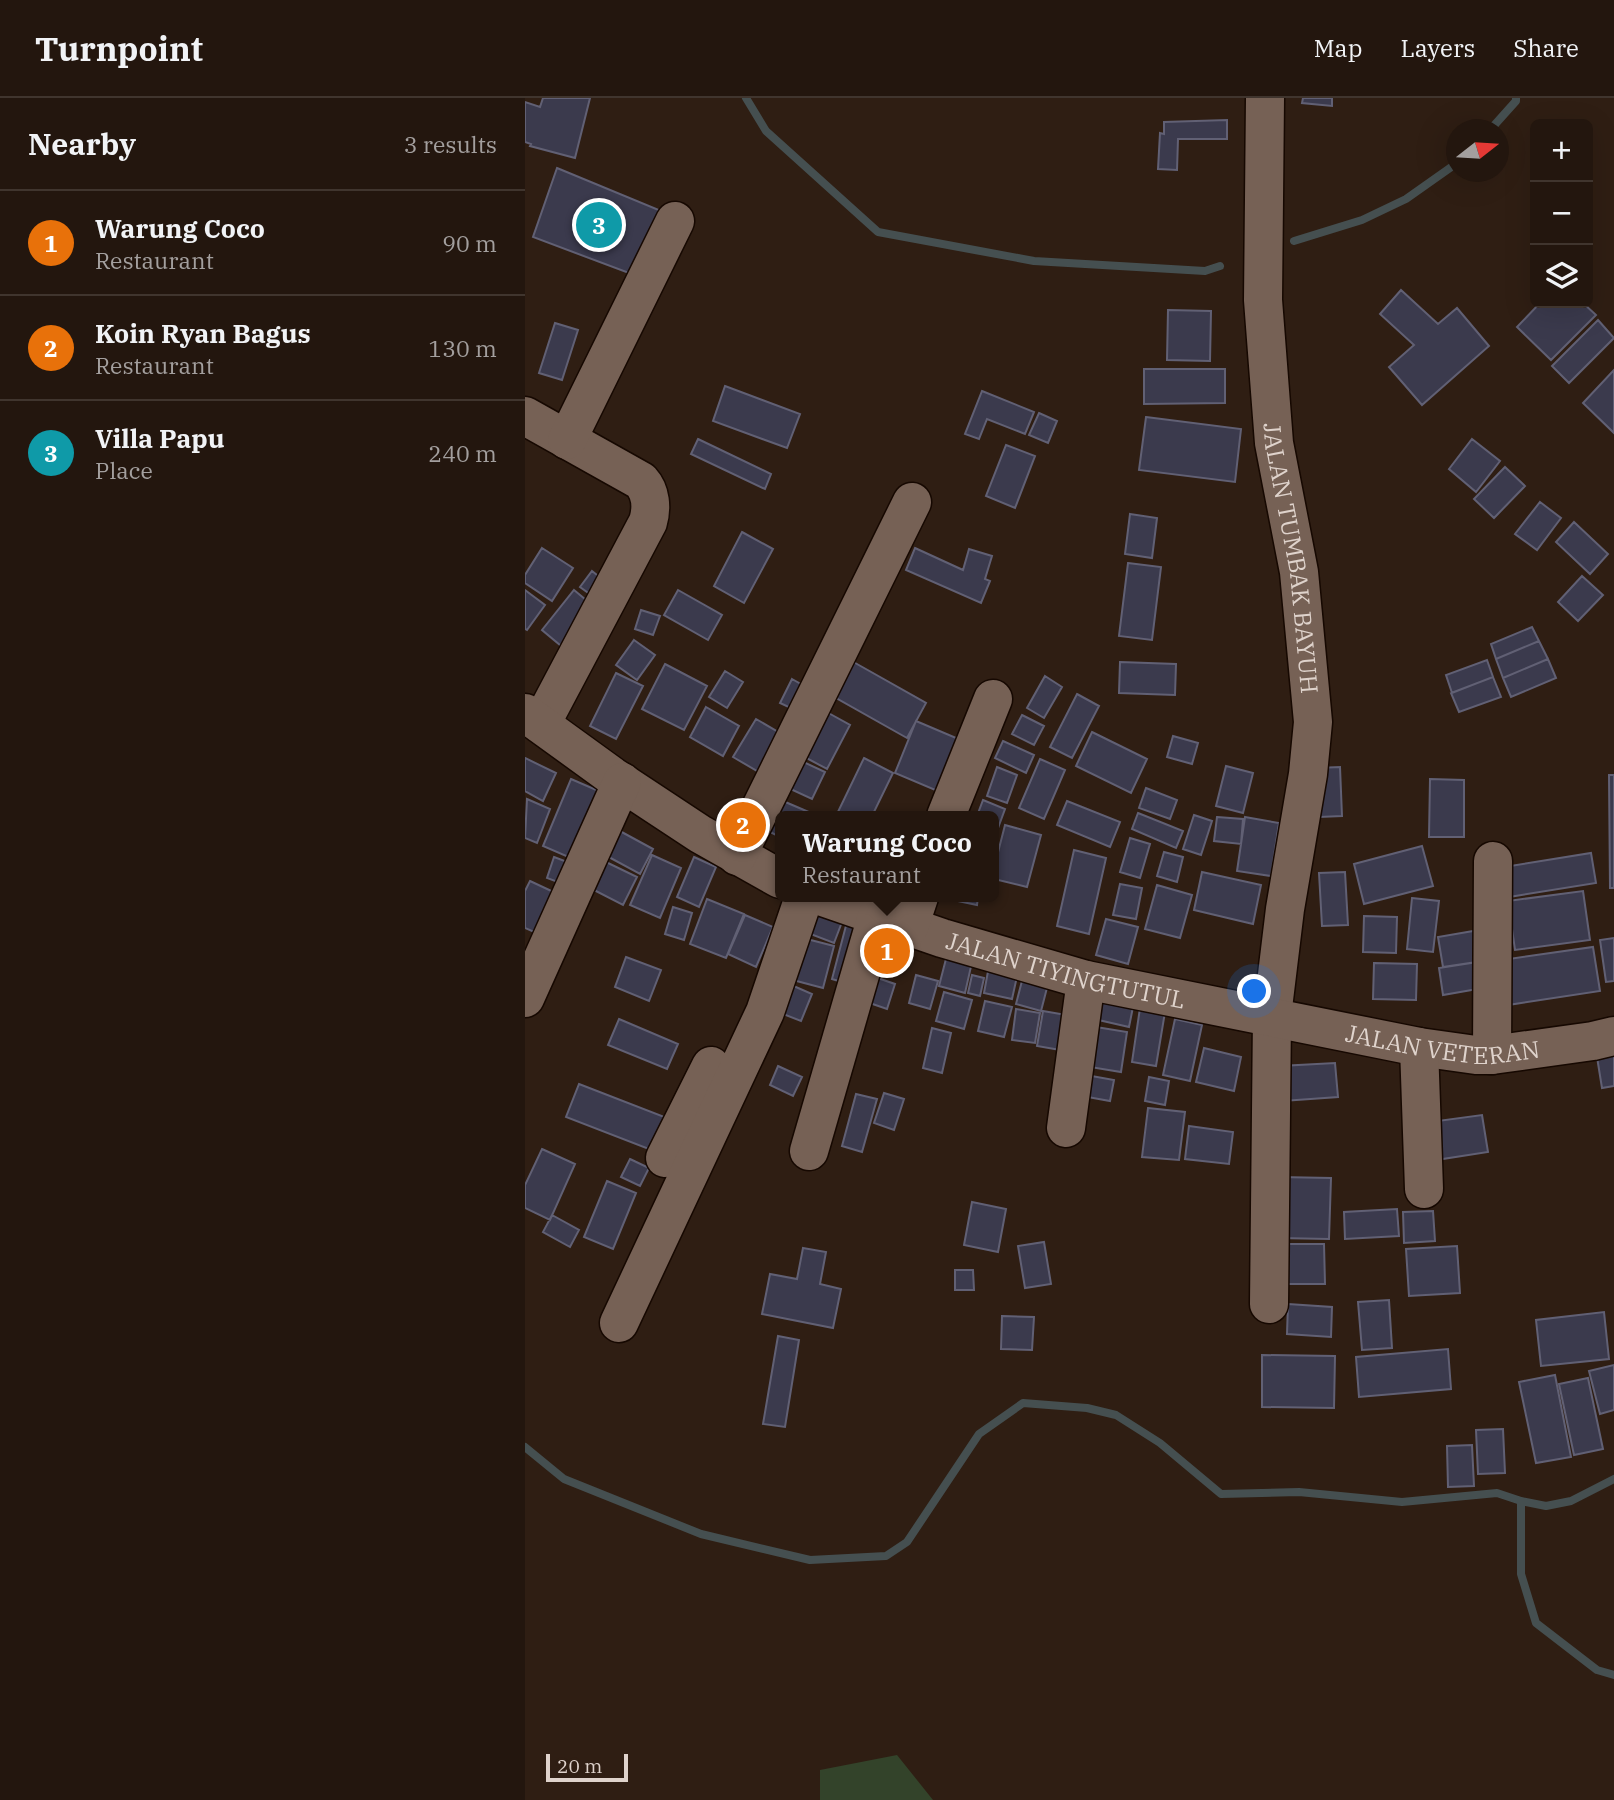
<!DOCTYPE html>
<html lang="en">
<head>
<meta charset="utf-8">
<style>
	:root { --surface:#23160e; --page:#2f231c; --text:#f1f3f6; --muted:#a39f9e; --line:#40352e; --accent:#b45309 }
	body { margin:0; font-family:"IBM Plex Serif",serif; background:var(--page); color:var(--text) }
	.controls { position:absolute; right:21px; top:21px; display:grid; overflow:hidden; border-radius:10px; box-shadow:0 7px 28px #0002 }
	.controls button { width:63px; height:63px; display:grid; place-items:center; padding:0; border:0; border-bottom:2px solid var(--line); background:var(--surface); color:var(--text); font:35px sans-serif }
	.compass { position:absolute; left:921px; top:21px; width:63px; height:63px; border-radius:50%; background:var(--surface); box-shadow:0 7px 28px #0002; rotate:73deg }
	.scale { position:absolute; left:21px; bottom:18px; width:82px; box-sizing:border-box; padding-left:7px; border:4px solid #dfd3cc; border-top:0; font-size:19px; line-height:24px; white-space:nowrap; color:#dfd3cc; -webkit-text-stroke:5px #2f1e13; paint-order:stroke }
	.you { position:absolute; left:730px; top:894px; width:24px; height:24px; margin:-18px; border:5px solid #fff; border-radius:50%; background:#1a73e8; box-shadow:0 0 0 10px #1a73e833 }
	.badge { display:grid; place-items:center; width:46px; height:46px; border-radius:50%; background:var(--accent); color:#fff; font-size:23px; font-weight:700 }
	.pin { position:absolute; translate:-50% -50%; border:4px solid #fff; box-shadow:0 2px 7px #0006 }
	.popup { position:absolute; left:250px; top:713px; width:224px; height:91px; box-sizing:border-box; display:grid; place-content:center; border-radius:10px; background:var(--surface); filter:drop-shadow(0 2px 5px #0005); font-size:23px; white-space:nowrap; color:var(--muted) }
	.popup b { font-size:26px; color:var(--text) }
	.popup::after { content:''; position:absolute; left:50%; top:100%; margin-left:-14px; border:14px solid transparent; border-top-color:var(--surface) }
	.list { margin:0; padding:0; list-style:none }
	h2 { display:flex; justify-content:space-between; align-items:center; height:91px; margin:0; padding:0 28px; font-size:30px }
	h2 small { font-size:23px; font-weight:400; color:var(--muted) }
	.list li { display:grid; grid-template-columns:46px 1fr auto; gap:21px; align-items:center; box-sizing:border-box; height:105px; padding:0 28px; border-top:2px solid var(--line) }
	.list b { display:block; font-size:26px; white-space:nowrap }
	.list p { margin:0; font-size:23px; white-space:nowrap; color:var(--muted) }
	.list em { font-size:23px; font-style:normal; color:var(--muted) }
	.icon { flex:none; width:38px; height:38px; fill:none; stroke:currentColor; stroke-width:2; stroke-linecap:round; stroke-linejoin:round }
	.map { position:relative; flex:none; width:1089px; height:1702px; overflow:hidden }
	header { display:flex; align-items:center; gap:42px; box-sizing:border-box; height:98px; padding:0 35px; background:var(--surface); border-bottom:2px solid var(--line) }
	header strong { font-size:33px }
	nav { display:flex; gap:38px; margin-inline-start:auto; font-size:24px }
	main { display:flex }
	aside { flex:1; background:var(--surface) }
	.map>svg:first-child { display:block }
	.green { fill:#33432a }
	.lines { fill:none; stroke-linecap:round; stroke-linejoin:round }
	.stream { stroke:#454f50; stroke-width:8 }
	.building { fill:#3b3a4d; stroke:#616074; stroke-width:2 }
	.minor-casing { stroke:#160801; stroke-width:41 }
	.minor { stroke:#766155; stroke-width:38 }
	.labels { text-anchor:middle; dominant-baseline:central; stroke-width:5; stroke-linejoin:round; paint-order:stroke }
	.street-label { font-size:24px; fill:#dfd3cc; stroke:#2f1e13 }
</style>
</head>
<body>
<header>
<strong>Turnpoint</strong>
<nav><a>Map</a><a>Layers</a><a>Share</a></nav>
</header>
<main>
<aside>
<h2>Nearby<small>3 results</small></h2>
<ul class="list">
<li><span class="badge" style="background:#e8710a">1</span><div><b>Warung Coco</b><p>Restaurant</p></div><em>90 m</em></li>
<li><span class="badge" style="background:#e8710a">2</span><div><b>Koin Ryan Bagus</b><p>Restaurant</p></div><em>130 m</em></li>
<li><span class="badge" style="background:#0f9aa8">3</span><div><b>Villa Papu</b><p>Place</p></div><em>240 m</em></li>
</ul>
</aside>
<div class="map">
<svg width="1089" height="1702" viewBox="0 0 1089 1702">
	<rect width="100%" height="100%" fill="#2f1e13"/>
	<path class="green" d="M372 1657 408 1702H295V1672Z"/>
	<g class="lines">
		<path class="stream" d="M221 0 241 33 353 134 509 163 680 173 695 168
			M965 32 991 3V0
			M769 143 837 122 881 101 932 65
			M0 1349 39 1381 176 1436 285 1462 361 1458 382 1444 454 1336 498 1305 562 1310 591 1317 635 1345 696 1396 774 1394 877 1404 972 1395 996 1403V1476L1011 1525 1072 1572 1089 1577
			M996 1403 1021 1408 1046 1403 1089 1381"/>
	</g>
	<path class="building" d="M18 0H65L50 60 5 48 6 46 0 44V4L15 9Z
		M778 0H807V8L777 5Z
		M702 22V41H653L652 72 633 71 635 35 639 36V24Z
		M32 70 141 115 112 178 8 139Z
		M876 192 913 226 932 210 964 248 897 307 864 269 889 247 855 216Z
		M1015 205H1058L1071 217 1026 262 992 229Z
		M643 212 686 213 685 263 642 262Z
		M1073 222 1089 240 1044 285 1027 268Z
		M30 225 53 232 37 282 14 275Z
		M619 271H700V305L619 306Z
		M1089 272V335L1058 305Z
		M200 288 275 316 262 350 188 323Z
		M457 293 509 314 500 336 462 321 454 341 440 336Z
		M514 315 532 323 523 345 504 337Z
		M621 319 716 331 710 384 614 372Z
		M173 341 246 376 240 391 166 356Z
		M947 341 975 363 951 394 924 371Z
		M481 347 510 358 490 410 461 398Z
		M980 369 1000 388 969 420 949 401Z
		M1015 404 1036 420 1012 452 990 436Z
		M605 416 632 420 627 460 600 456Z
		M1049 424 1083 456 1065 476 1031 444Z
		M217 434 248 451 219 505 189 488Z
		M17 450 48 470 27 503 0 485V477Z
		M390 450 438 472 444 451 467 458 460 481 465 483 456 505 381 472Z
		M603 465 636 469 627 542 594 538Z
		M67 473 87 489 76 504 55 489Z
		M1057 478 1078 497 1053 523 1033 504Z
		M0 492 20 507 2 532 0 531Z
		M49 492 73 512 41 552 17 532Z
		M153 492 197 517 183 542 139 517Z
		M116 512 135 518 128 537 110 531Z
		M1007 529 1014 543 971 561 966 546Z
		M109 542 130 557 112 582 91 567Z
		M1014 543 1023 561 978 580 971 561Z
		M316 557 401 605 382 640 297 592Z
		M1023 561 1031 580 986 599 978 580Z
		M962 562 968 579 927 595 921 577Z
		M595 564 651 566 650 597 594 595Z
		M140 566 182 588 159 632 117 611Z
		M200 573 218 584 202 610 184 599Z
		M91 575 118 588 91 641 65 628Z
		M520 578 537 589 519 620 502 610Z
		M968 579 976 599 934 614 926 595Z
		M267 581 281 589 270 612 255 605Z
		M552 596 574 608 547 660 525 649Z
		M181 609 214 628 198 658 165 639Z
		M298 612 325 627 302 671 274 656Z
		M497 617 519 628 509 647 487 636Z
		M231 621 267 642 244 680 208 659Z
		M391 623 443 645 422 697 370 675Z
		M567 634 622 661 606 695 551 668Z
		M648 638 673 645 667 666 642 659Z
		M478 643 509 657 501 675 470 660Z
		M0 660 31 675 18 703 0 693Z
		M339 660 368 675 347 718H311Z
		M272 661 300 674 287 701 259 688Z
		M515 661 540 672 519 721 494 710Z
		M701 668 728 675 718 715 691 708Z
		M472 669 492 677 482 705 462 698Z
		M815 669 817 718 794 719 791 670Z
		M1084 677H1089V790H1085Z
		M46 681 83 697 55 764 18 748Z
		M905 681 939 682V739H904Z
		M621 690 652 702 645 721 614 710Z
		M2 701 25 711 12 745 0 740Z
		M458 702 480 711 469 741V718H452Z
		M258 703 293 718H255V739L245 734Z
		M542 703 595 724 585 749 532 727Z
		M613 715 658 733 651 750 607 731Z
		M669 717 687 723 676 757 658 751Z
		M692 719 718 721 716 746 689 743Z
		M720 719 754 725 746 778 712 773Z
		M480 727 516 737 502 789 469 781V770Z
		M93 732 128 751 115 776 80 757Z
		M605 740 625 746 615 780 595 774Z
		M897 748 908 788 839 806 829 766Z
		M549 752 581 760 564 836 532 828Z
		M639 754 658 759 652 784 632 778Z
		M1066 755 1071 785 984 799 979 769Z
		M127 757 156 770 135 820 105 807Z
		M29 759 53 768 46 789 22 780Z
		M169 759 191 769 174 809 152 799Z
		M81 764 112 779 98 807 67 791Z
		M677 774 736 787 728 826 669 812Z
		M820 774 823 827 797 828 794 775Z
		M5 783 35 797 16 837 0 830V793Z
		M595 786 617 790 611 821 588 817Z
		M632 787 667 797 655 840 620 831Z
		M1058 793 1065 842 990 852 983 803Z
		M429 799H453L452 807 428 802Z
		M887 800 914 803 908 854 882 851Z
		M182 801 219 816 201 860 165 846Z
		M286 802 320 816 309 845 275 832Z
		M148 809 167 815 159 842 140 836Z
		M220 817 248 829 231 869 203 856Z
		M839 818 872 819 871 855 838 854Z
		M323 820 344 825 327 887 307 881Z
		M581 821 613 829 603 866 571 857Z
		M960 831 965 862 918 869 913 839Z
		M350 836 377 847 367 876 339 865Z
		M274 839 309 848 298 890 264 881Z
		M1089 840V883L1081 884 1075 842Z
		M1068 849 1075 893 983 907 977 862Z
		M422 857 447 864 440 895 414 888Z
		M101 859 136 872 124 903 90 889Z
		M959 863 964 889 918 897 914 870Z
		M849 865 892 866 891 902 848 901Z
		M464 868 493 874 487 901 459 895Z
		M341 876 370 886 362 911 333 901Z
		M391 877 413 883 405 911 384 905Z
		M447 877 459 880 455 898 443 895Z
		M498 879 523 886 516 913 491 906Z
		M264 886 287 896 276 923 253 914Z
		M419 894 447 902 439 931 411 923Z
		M574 896 609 904 604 929 569 921Z
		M460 903 487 909 479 939 453 933Z
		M615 910 640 914 631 968 607 964Z
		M491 911 515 915 510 945 487 942Z
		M518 913 553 919 547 954 512 948Z
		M94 921 153 946 142 971 83 947Z
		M650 921 677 927 665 983 638 977Z
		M571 929 602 934 596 974 565 969Z
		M407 930 426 935 417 975 398 970Z
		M679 950 716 959 709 993 671 984Z
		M1089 956V988L1077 990 1072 959Z
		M810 965 813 999 758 1003 755 968Z
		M253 968 277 979 268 998 245 987Z
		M561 977 589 982 585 1003 557 998Z
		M624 979 644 983 640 1007 620 1003Z
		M54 986 142 1020 129 1053 41 1019Z
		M359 995 379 1001 369 1032 349 1025Z
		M331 996 352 1001 337 1054 317 1048Z
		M623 1010 660 1014 654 1062 617 1059Z
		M957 1017 963 1054 911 1062 905 1024Z
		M664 1028 708 1034 704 1066 660 1061Z
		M17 1051 50 1066 25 1122 0 1110V1087Z
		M105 1061 124 1070 115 1088 96 1079Z
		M754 1079 806 1080 804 1141 753 1140Z
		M82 1083 111 1095 88 1151 59 1139Z
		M447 1104 481 1111 473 1154 439 1147Z
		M872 1111 874 1138 820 1141 819 1114Z
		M908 1113 910 1143 879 1145 878 1114Z
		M27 1117 54 1132 45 1149 18 1134Z
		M519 1144 526 1186 500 1190 493 1148Z
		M757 1146H799L800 1186H758Z
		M932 1148 935 1195 884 1198 881 1151Z
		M278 1150 301 1154 295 1186 316 1191 308 1230 237 1216 245 1176 272 1181Z
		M430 1172H448L449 1192H430Z
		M864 1202 867 1250 837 1252 833 1204Z
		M763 1206 807 1209 806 1239 762 1236Z
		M1079 1214 1084 1261 1016 1268 1011 1222Z
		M477 1218 509 1219 507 1252 476 1251Z
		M253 1238 274 1242 260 1329 238 1326Z
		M923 1251 926 1291 834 1299 831 1259Z
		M737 1257 810 1258 809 1310 737 1309Z
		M1089 1267V1312L1075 1316 1064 1273Z
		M1030 1277 1046 1359 1011 1365 994 1284Z
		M1063 1280 1078 1351 1049 1357 1034 1286Z
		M978 1331 980 1375 953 1376 951 1332Z
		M947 1347 949 1388 923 1389 922 1348Z"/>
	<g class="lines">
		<defs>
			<g id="minor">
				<path id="s1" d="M740 0 738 202 749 345 774 474 788 624 783 676 760 811 747 918 744 1206"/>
				<path d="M0 318 116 383C126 394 127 410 123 424L16 626"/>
				<path d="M42 342 150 123"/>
				<path d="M0 615 87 678 175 736 255 781"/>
				<path d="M421 718 468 601"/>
				<path d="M212 758 387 404"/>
				<path id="s2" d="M298 799 417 840 561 882 894 949 951 957H967L1068 943 1089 938"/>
				<path d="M384 829 394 799"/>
				<path d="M0 900 97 684"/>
				<path d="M894 949 899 1091"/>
				<path d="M967 957 968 763"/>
				<path d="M541 1030 561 882"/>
				<path d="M284 1053 352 818"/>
				<path d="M140 1060 186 968"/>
				<path d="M94 1225 240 914 279 799"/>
			</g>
		</defs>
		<use href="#minor" class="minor-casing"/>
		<use href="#minor" class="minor"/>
	</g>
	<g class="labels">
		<g class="street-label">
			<text stroke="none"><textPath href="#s1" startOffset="462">JALAN TUMBAK BAYUH</textPath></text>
			<text stroke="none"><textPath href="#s2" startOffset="254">JALAN TIYINGTUTUL</textPath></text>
			<text stroke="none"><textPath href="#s2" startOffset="639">JALAN VETERAN</textPath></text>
		</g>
	</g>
</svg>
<div class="controls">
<button>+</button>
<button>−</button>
<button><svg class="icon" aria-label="layers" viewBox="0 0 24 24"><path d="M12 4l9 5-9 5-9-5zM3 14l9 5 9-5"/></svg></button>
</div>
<svg class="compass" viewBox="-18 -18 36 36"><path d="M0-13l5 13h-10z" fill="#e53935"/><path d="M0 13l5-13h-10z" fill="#a39f9e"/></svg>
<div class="scale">20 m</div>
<div class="you"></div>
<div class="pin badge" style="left:362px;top:853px;background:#e8710a">1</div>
<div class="popup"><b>Warung Coco</b>Restaurant</div>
<div class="pin badge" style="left:218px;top:727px;background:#e8710a">2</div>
<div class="pin badge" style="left:74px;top:127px;background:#0f9aa8">3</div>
</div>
</main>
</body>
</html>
